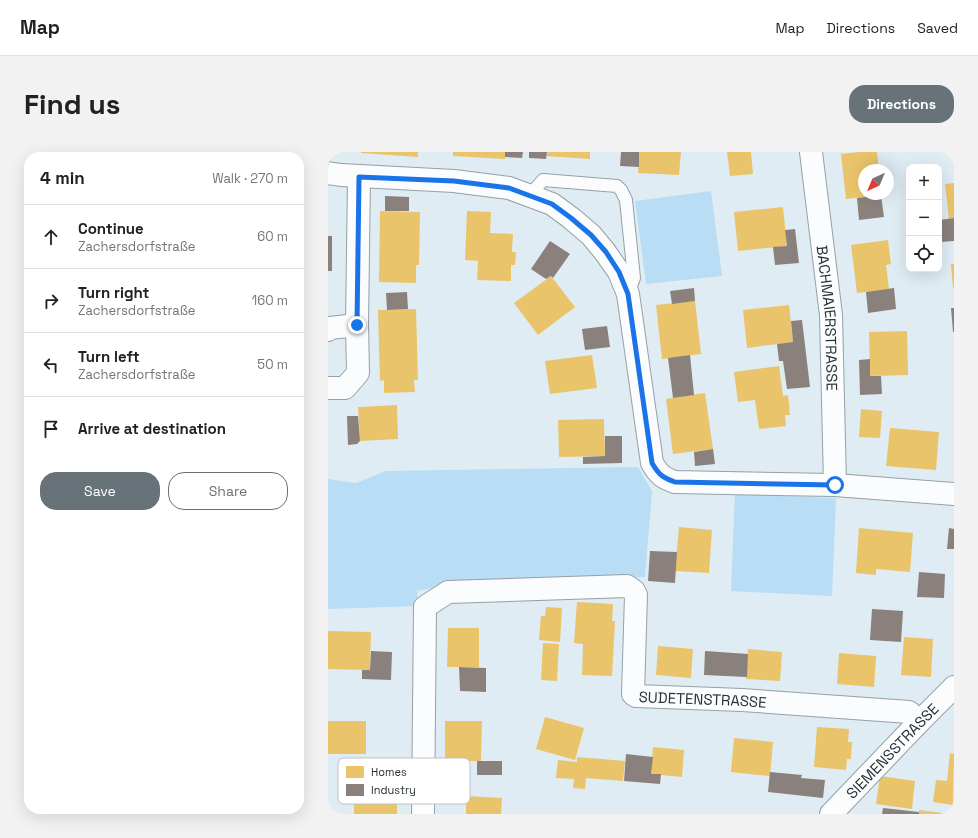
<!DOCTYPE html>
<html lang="en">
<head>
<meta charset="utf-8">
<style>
	:root { --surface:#fff; --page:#f2f2f2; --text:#202124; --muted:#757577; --line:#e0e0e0; --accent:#687279 }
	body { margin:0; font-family:"Space Grotesk",sans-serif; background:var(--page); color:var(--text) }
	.controls { position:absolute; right:12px; top:12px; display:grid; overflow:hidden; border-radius:8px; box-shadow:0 4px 16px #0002 }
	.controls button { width:36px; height:36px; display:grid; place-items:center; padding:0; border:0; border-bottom:1px solid var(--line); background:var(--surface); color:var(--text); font:20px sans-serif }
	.compass { position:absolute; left:530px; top:12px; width:36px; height:36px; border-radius:50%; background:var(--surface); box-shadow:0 4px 16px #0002; rotate:224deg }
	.stop { position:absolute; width:12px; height:12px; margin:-9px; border:3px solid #1a73e8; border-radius:50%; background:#fff }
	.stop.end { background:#1a73e8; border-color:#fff; box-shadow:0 1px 4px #0008 }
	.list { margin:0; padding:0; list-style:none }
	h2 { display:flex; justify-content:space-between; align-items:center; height:52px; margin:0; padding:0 16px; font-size:17px }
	h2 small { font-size:13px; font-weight:400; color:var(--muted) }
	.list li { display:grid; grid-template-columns:26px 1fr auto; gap:12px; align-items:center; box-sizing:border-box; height:64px; padding:0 16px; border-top:1px solid var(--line) }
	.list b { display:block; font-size:15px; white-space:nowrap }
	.list p { margin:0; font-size:13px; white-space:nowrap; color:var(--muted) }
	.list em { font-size:13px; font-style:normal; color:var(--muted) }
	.actions { display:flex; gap:8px; padding:12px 16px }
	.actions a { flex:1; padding:9px 0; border:1px solid var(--accent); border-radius:16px; text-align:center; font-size:14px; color:var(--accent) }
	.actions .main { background:var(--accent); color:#fff }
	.icon { flex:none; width:22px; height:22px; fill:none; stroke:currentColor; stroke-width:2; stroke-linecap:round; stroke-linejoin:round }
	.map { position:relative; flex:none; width:626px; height:662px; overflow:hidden; border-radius:16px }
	header { display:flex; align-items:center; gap:24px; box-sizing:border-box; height:56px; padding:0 20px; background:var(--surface); border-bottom:1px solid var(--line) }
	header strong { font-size:19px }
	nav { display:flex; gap:22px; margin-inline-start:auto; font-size:14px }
	.intro { display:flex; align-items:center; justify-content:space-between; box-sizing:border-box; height:96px; padding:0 24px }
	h1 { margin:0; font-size:28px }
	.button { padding:10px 18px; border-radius:16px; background:var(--accent); color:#fff; font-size:14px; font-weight:700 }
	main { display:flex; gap:24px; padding:0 24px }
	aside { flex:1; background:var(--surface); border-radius:16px; box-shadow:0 4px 16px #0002 }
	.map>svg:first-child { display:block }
	.green { fill:#b8ddf5 }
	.homes { fill:#e9c46a }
	.industry { fill:#8a817c }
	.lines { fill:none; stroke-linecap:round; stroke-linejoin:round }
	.service-casing { stroke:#96a0a6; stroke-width:14 }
	.minor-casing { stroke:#96a0a6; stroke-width:24 }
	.service { stroke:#fafcfd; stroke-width:12 }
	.minor { stroke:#fafcfd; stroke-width:22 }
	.route { stroke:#1a73e8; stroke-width:5 }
	.labels { text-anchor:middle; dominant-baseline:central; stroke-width:4; stroke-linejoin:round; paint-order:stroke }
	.street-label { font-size:15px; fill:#283137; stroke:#fff }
	.key { fill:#fff; stroke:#bec1c3; stroke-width:1 }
	.key-label { font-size:11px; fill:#283137 }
</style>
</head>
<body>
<header>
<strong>Map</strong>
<nav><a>Map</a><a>Directions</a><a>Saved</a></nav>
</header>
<div class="intro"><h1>Find us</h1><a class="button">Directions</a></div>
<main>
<aside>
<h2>4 min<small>Walk · 270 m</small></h2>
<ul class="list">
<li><svg class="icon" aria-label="ahead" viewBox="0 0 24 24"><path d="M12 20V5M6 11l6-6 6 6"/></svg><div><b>Continue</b><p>Zachersdorfstraße</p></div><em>60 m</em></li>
<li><svg class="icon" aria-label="right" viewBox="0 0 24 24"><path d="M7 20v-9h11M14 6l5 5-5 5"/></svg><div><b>Turn right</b><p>Zachersdorfstraße</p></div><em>160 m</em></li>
<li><svg class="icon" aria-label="left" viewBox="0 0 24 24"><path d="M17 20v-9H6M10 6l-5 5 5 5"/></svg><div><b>Turn left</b><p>Zachersdorfstraße</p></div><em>50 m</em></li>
<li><svg class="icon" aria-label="arrive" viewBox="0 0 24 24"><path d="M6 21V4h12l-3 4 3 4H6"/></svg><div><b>Arrive at destination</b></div></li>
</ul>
<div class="actions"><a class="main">Save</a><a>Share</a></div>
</aside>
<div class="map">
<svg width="626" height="662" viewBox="0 0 626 662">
	<rect width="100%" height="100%" fill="#dfecf4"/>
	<path class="green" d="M383 39 394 124 318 132 307 49Z
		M310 315 324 339 317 425 124 432 89 439 90 454 0 457V327L28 331 58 319Z
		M407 342 508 346 504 444 403 439Z"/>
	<path class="homes" d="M33 0H90V5L33 1Z
		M125 0H177V7L125 4Z
		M219 0H262V7L218 4Z
		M311 0H353L351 23 310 21Z
		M399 0H423L425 22 402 24Z
		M531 0H549L551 18H536V42H551V43L518 47 513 2Z
		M626 31V66L621 67 617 32Z
		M455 55 459 94 410 99 406 60Z
		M52 59 92 60 91 113H88V131L51 130Z
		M139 59 163 60 162 81 185 82 184 100H188L187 113H183V129L149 128 150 109 137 108Z
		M560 88 563 112 558 113 561 137 529 141 523 93Z
		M623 112H626V136H625Z
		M223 124 247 155 210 183 186 151Z
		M367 149 373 202 334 207 328 153Z
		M461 153 465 190 419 196 415 158Z
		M88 157 90 228H86L87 240 56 241V228L52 229 50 158Z
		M579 179 580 223 542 224 541 180Z
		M264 203 269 236 222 242 217 209Z
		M451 214 455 244 460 243 462 263H457L458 274 431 277 427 248 410 250 406 220Z
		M377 241 385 297 345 302 338 247Z
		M69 253 70 287 32 289 30 255Z
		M533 257 554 259 552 286 531 285Z
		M276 267 277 304 231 305 230 268Z
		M562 276 611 280 608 318 558 314Z
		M351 375 384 378 381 421 347 419Z
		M531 376 585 381 582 420 548 417V423L528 421Z
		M249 450 285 452 284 469H287L284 524 254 523 255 492 246 491Z
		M218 455 234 456 232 490 211 488 213 464H217Z
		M120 476H151V515H119Z
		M0 479 43 480 42 518 0 517Z
		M576 485 605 487 603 525 573 523Z
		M215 491 231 492 229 529 213 528Z
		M330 494 365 497 363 526 328 523Z
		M420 497 454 500 452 529 418 527Z
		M511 501 548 504 546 535 509 532Z
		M217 565 256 576 247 608 208 597Z
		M0 569H38V602H0Z
		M117 569H154L153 609H117Z
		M489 575 521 577 520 590H524L523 607H519L518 618 486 615Z
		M406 586 445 590 442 624 403 620Z
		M325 595 356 598 354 625 323 622Z
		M622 601 626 602 625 653 605 650 608 628 619 629Z
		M249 605 297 609 295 629 258 626 257 637 245 636 246 627 228 626 230 608 249 610Z
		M552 624 587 629 584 657 548 652Z
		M138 644 174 646 173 662H138Z
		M26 652H69V662H26Z
		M591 658 615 661V662H591Z"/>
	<path class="industry" d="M177 0H195L194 6 177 5Z
		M201 0H219L218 7 201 6Z
		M293 0H311V15L292 14Z
		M553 43 556 65 531 68 529 46Z
		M57 44 81 45V59H57Z
		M626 66V89L612 90 611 68Z
		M467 77 471 111 447 113 445 95 459 94 457 78Z
		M0 84H4V119H0Z
		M222 89 242 102 225 126 223 124 218 127 203 117Z
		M366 136 367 149 344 152 342 139Z
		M566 136 568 157 540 161 538 140Z
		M79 140 80 157 59 158 58 141Z
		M623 156H626V180H625Z
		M474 168 482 235 459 237 455 209H451L449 192 465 190 463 169Z
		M279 174 282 195 257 198 254 177Z
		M362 203 366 243 345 246 340 206Z
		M542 207V224H553L554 242 532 243 531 208Z
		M19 264H30L32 289 29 292 20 293Z
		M277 284H294V311L255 312V305L277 304Z
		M385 297 387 312 367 314 366 300Z
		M621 376 626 377V397H619Z
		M322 399 349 400 347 431 320 429Z
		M591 420 617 422 616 446 589 445Z
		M544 457 575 459 573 490 542 488Z
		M43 499 64 500 63 528 34 527V518H42Z
		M377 499 420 502 419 525 376 523Z
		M131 515 158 516V540L132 539Z
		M298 602 325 605 323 622H333L332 632 296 629Z
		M149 609H174V623H149Z
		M442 620 474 623 473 626 497 628 495 646 440 640Z
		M555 656 591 660V662H554Z"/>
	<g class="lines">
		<defs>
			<path id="service" d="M202 43 215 28 289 34 293 38 298 48 306 126 300 142"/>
			<g id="minor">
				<path id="s1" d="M483 0 503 163 507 333"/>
				<path d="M0 21 13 23 126 29 181 36 224 52 243 66 263 83 277 100 291 120 300 142 324 311C331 323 335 326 347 330L507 333 626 342"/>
				<path d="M0 178 2 176 29 173"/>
				<path d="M0 236H17L30 221 29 173 31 25"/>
				<path id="s2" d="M95 662 97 455 120 440 299 434 306 439 308 443 305 542 308 544 414 548 581 560 591 570"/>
				<path id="s3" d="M503 662 591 570 626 535"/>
			</g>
		</defs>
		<use href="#service" class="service-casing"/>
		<use href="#minor" class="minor-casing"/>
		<use href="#service" class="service"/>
		<use href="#minor" class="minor"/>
	</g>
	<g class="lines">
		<path class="route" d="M29 173 31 25 126 29 181 36 224 52 243 66 263 83 278 100 291 120 300 142 324 311C331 323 335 326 347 330L507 333"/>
	</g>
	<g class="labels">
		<g class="street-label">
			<text stroke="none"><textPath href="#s1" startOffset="167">BACHMAIERSTRASSE</textPath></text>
			<text stroke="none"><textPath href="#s2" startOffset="596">SUDETENSTRASSE</textPath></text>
			<text stroke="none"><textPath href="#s3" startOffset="88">SIEMENSSTRASSE</textPath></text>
		</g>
	</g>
	<rect x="10" y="606" width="132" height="46" rx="6" class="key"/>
	<rect x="18" y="614" width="18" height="12" fill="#e9c46a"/>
	<rect x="18" y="632" width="18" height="12" fill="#8a817c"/>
	<g class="key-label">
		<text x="43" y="624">Homes</text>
		<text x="43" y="642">Industry</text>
	</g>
</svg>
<div class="controls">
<button>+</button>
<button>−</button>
<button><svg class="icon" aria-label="locate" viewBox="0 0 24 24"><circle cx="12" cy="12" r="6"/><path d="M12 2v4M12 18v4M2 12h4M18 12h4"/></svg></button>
</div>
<svg class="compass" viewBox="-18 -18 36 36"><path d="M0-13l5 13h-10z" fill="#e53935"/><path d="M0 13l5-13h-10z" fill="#757577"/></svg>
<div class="stop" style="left:507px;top:333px"></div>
<div class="stop end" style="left:29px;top:173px"></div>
</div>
</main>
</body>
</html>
